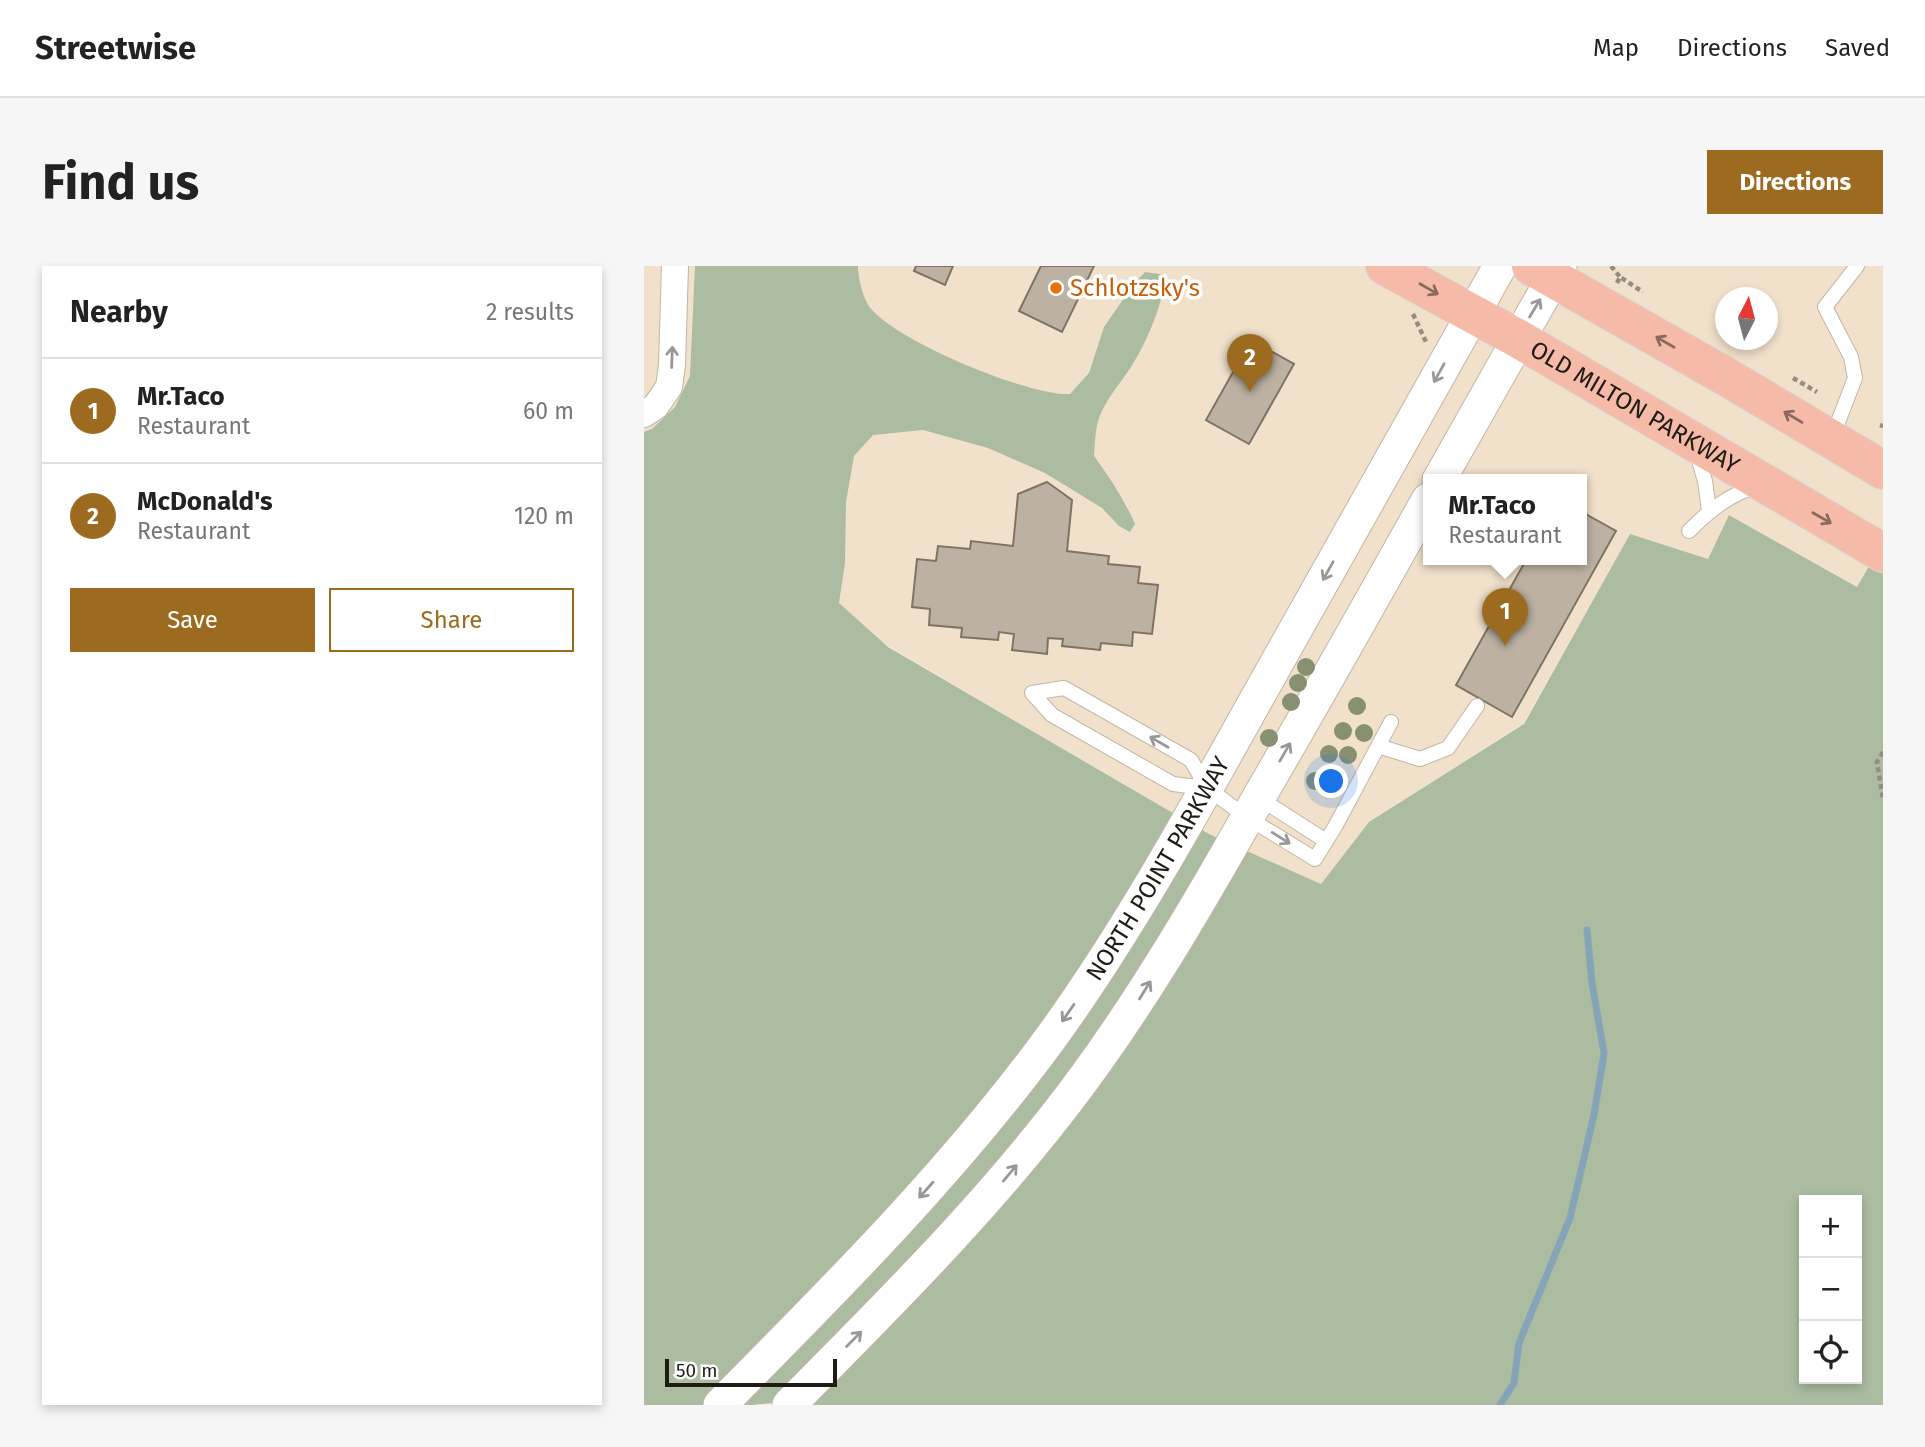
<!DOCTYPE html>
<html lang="en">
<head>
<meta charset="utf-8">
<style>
	:root { --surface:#fff; --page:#f6f6f6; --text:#222; --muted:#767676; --line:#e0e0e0; --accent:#9c6b1f }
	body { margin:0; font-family:"Fira Sans",sans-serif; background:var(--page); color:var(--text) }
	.controls { position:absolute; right:21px; bottom:21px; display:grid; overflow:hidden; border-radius:0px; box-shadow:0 4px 10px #0003 }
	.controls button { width:63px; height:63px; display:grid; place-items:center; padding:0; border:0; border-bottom:2px solid var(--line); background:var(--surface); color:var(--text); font:35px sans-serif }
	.compass { position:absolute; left:1071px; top:21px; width:63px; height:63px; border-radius:50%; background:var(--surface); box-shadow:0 4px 10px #0003; rotate:6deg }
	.scale { position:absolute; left:21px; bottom:18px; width:172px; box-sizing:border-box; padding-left:7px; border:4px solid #1f1b15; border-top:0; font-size:19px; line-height:24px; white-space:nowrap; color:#1f1b15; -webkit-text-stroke:5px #fff; paint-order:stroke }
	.you { position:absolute; left:688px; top:516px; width:24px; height:24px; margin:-18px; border:5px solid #fff; border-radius:50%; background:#1a73e8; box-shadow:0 0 0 10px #1a73e833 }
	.badge { display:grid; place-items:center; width:46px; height:46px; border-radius:50%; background:var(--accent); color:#fff; font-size:23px; font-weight:700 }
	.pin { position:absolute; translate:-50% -58px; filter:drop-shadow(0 2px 4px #0008) }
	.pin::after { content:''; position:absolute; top:37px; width:24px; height:21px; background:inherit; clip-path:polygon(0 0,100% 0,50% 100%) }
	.popup { position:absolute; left:779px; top:208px; width:164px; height:91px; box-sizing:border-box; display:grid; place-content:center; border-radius:0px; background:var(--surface); filter:drop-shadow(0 2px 5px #0005); font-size:23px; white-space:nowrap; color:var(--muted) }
	.popup b { font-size:26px; color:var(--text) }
	.popup::after { content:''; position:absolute; left:50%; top:100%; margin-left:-14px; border:14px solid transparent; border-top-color:var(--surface) }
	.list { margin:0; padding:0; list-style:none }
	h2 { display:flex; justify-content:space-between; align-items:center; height:91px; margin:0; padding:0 28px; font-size:30px }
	h2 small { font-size:23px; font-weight:400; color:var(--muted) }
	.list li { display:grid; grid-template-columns:46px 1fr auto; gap:21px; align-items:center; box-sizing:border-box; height:105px; padding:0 28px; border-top:2px solid var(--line) }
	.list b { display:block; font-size:26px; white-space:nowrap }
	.list p { margin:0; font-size:23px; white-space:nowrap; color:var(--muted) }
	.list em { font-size:23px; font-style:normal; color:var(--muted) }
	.actions { display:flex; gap:14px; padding:21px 28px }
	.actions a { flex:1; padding:16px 0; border:2px solid var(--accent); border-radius:0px; text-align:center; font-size:24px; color:var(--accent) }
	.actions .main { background:var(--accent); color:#fff }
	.icon { flex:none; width:38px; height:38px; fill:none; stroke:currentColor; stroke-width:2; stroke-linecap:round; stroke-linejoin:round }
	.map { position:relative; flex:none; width:1239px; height:1139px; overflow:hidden; border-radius:0px }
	header { display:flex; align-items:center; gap:42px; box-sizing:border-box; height:98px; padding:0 35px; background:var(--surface); border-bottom:2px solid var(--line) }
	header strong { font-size:33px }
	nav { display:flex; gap:38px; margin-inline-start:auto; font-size:24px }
	.intro { display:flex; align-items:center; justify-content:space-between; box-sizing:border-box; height:168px; padding:0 42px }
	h1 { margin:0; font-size:49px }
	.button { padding:18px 32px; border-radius:0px; background:var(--accent); color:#fff; font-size:24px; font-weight:700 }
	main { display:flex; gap:42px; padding:0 42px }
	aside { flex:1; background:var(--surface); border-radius:0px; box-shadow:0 4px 10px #0003 }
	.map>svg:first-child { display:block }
	.built { fill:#f1e1cb; fill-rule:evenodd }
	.forest { fill:#abbca1; fill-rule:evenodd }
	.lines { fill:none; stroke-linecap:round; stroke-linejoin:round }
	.stream { stroke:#86a4b7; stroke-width:7 }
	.building { fill:#bcb1a2; stroke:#7e7466; stroke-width:2 }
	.service-casing { stroke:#c1b6a6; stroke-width:16 }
	.minor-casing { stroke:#c1b6a6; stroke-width:28 }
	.tertiary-casing { stroke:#c1b6a6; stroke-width:35 }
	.trunk-casing { stroke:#d7d6d5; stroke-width:40 }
	.path { stroke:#958d82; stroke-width:4.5; stroke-dasharray:5 3.5; stroke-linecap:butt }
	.service { stroke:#fff; stroke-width:14 }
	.minor { stroke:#fff; stroke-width:26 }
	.tertiary { stroke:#fff; stroke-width:33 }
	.trunk { stroke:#f6baa8; stroke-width:38 }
	.tree { fill:#889072 }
	.oneway { stroke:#8a6a5e }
	.oneway2 { stroke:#9a9896 }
	.food-dot { fill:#e8710a; stroke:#fff; stroke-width:2.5 }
	.labels { text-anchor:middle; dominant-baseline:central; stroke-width:7; stroke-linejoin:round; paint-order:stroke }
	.food-label { font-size:24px; fill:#c56008; stroke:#fff; text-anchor:start }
	.street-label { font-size:24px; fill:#1f1b15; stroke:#fff }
</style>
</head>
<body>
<header>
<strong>Streetwise</strong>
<nav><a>Map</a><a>Directions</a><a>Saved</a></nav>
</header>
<div class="intro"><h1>Find us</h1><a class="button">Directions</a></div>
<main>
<aside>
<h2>Nearby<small>2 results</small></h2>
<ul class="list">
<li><span class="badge">1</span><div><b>Mr.Taco</b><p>Restaurant</p></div><em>60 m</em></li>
<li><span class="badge">2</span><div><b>McDonald's</b><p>Restaurant</p></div><em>120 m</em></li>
</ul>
<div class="actions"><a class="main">Save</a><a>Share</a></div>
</aside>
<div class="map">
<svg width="1239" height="1139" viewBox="0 0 1239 1139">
	<rect width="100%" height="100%" fill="#f8eddd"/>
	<path class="built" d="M0 0H1239V276L1214 321 1086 249 1064 293 986 269 879 458 725 556 677 618 565 568 244 380 0 234ZM1082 32H1124V74H1082ZM784 214H938V294H784Z"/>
	<path class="forest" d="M51 0H214C214 11 218 27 223 37 242 72 387 131 426 128L445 107 460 61 489 19 501 6 523 9C517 41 504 74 487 101 476 118 462 133 455 152 451 164 451 178 450 190 466 212 480 233 491 258L486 266 475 260 458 242 401 207 344 182 279 164 229 169 210 190 202 236 201 297 195 337 244 381 565 568 677 618 725 556 880 458 986 268 1064 293 1085 249 1213 321 1239 276V1139H129L128 1137 109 1139H0V166L8 163 31 141 46 110ZM1160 934H1213V1113H1160Z"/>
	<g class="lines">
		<path class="stream" d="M856 1139 870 1117 875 1077 926 952 950 849 960 787 948 717 943 664"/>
	</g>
	<path class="building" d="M272 0H309L301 19 270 5Z
		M397 0H450L418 66 375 45Z
		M607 74 650 98 605 178 562 154Z
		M403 216 428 234 423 285 465 290 464 298 496 301 494 317 514 319 508 368 489 366 488 380 457 377 456 384 418 380 419 373 404 372 403 388 368 384 370 368 355 366 354 374 317 371 318 362 285 359 286 343 268 341 273 293 292 295 294 280 326 283 327 275 369 280 374 228Z
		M938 246 972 265 868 451 812 419 882 294H938Z"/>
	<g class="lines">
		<defs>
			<path id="service" d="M1188 172 1211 112 1207 91 1181 41 1213 0
				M1052 185 1061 215 1065 245
				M1045 265C1068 242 1084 230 1114 219
				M388 427 420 422 547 494 563 522 604 552 671 593 692 559 747 456
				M388 427 408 449 529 518 561 522
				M734 480 776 493 804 482 833 440
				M615 532 682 575"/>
			<path id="minor" d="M0 148 12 140 25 121 28 99 31 0"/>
			<g id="tertiary">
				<path d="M795 214 916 0"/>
				<path id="s1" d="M76 1139C194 1020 313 901 411 766 487 660 550 545 613 432 694 288 775 144 856 0"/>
				<path d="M145 1139C249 1034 353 931 441 811 506 722 561 627 615 531 672 433 728 334 784 234"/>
			</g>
			<g id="trunk">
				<path id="s2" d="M741 0 873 72 1239 287"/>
				<path d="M887 0 1081 110 1239 204"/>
			</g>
		</defs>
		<use href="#service" class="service-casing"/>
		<use href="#minor" class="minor-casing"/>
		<use href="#tertiary" class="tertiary-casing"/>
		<use href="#trunk" class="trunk-casing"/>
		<path class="path" d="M967 0 976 11
			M973 17 976 11 999 26
			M769 48 782 76
			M1149 112 1173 126
			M1236 159 1239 160
			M1239 486 1233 496 1239 534"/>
		<use href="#service" class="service"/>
		<use href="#minor" class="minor"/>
		<use href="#tertiary" class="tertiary"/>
		<use href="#trunk" class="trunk"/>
	</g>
	<g class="tree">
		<circle cx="662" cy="401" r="9"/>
		<circle cx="654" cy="417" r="9"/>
		<circle cx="647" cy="436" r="9"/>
		<circle cx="713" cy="440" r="9"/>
		<circle cx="699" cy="465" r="9"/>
		<circle cx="720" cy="467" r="9"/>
		<circle cx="625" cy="472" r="9"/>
		<circle cx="685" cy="488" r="9"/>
		<circle cx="704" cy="489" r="9"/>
		<circle cx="671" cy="515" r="9"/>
	</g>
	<defs><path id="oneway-shaft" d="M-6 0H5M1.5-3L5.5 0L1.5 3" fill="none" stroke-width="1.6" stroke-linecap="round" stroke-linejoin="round" transform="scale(1.75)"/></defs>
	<g class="oneway">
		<use href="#oneway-shaft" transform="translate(785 23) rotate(30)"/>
		<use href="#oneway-shaft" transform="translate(1021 76) rotate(-150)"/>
		<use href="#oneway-shaft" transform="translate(1149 151) rotate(-149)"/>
		<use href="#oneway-shaft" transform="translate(1178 252) rotate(30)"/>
	</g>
	<g class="oneway2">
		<use href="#oneway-shaft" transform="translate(891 42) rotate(-59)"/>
		<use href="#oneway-shaft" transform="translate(28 91) rotate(-88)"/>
		<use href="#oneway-shaft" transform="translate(795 107) rotate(119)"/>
		<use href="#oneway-shaft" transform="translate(684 305) rotate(119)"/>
		<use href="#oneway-shaft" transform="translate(515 476) rotate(-150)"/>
		<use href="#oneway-shaft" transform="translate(641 486) rotate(-60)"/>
		<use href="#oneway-shaft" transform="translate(637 572) rotate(32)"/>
		<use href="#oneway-shaft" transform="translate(501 724) rotate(-58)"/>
		<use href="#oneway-shaft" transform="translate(424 747) rotate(125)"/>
		<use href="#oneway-shaft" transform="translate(366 907) rotate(-50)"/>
		<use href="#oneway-shaft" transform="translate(282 924) rotate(132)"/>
		<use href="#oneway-shaft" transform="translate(210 1073) rotate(-45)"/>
	</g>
	<circle class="food-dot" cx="412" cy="22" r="7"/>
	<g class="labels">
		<g class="food-label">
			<text x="426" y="22">Schlotzsky's</text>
		</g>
		<g class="street-label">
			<text stroke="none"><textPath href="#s2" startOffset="287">OLD MILTON PARKWAY</textPath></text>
			<text stroke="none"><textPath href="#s1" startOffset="695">NORTH POINT PARKWAY</textPath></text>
		</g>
	</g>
</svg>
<div class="controls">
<button>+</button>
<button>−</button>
<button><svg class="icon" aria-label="locate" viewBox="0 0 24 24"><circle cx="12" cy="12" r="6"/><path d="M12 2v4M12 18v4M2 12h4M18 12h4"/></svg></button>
</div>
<svg class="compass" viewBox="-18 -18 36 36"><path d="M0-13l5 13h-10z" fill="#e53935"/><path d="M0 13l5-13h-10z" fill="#767676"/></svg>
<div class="scale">50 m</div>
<div class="you"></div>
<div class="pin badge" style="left:861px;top:380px">1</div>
<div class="popup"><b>Mr.Taco</b>Restaurant</div>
<div class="pin badge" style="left:606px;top:126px">2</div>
</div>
</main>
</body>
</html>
